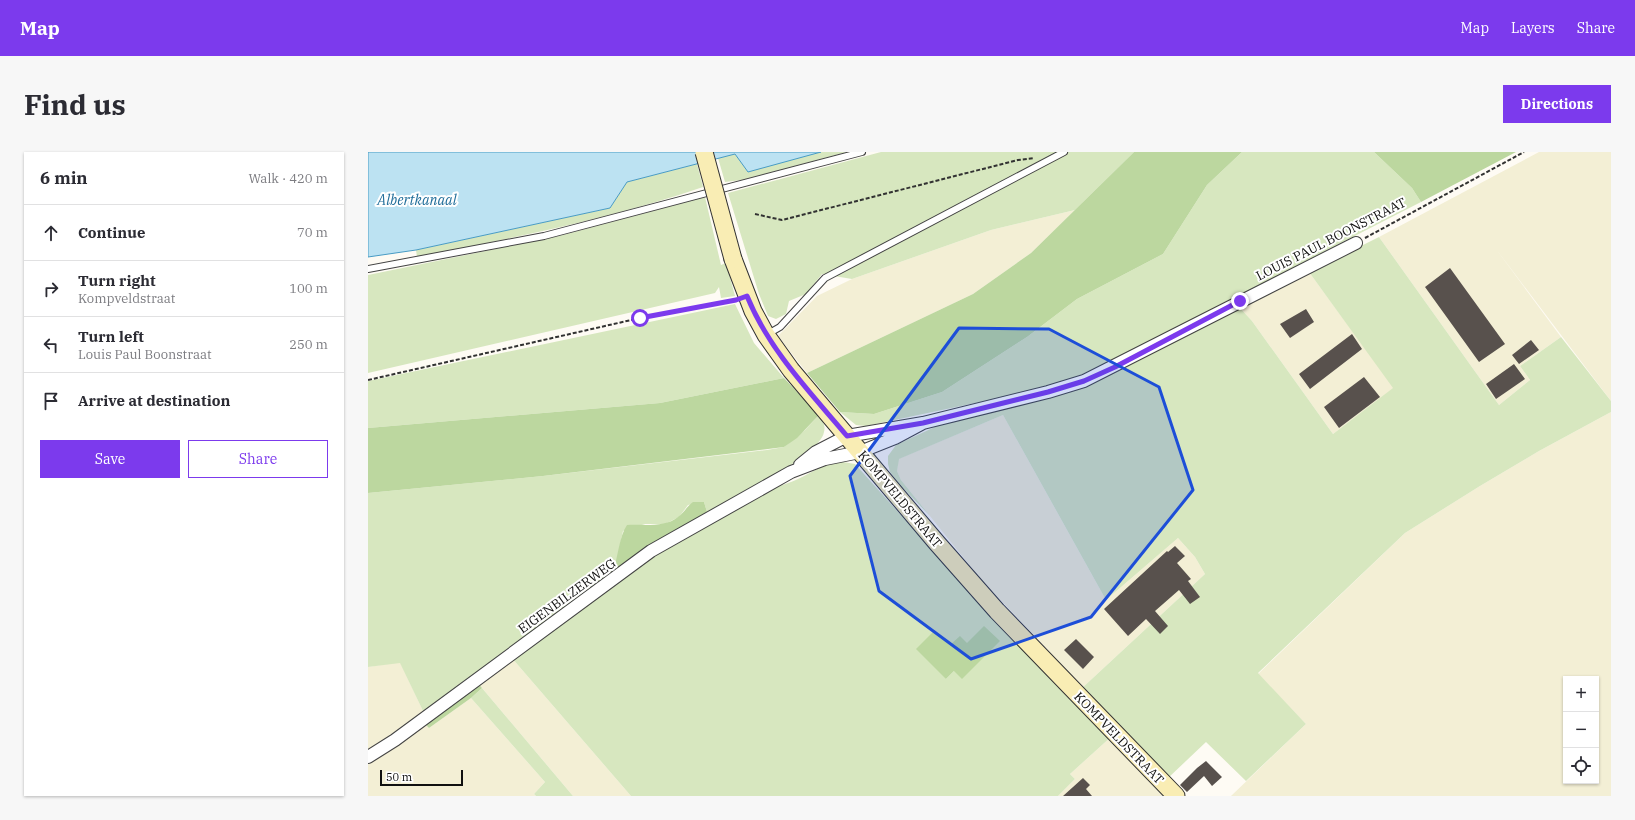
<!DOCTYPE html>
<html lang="en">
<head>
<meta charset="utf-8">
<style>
	:root { --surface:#fff; --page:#f7f7f7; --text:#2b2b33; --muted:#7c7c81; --line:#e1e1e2; --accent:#7c3aed }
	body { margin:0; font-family:"IBM Plex Serif",serif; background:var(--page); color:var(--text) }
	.controls { position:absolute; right:12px; bottom:12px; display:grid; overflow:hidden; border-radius:0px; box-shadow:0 1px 3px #0004 }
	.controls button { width:36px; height:36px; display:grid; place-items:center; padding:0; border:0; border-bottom:1px solid var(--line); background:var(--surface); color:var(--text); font:20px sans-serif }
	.scale { position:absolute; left:12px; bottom:10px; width:83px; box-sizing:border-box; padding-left:4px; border:2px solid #101010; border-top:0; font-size:11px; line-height:14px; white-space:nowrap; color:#101010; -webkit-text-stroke:3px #fff; paint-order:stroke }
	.stop { position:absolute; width:12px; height:12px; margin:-9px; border:3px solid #7c3aed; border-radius:50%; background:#fff }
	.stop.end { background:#7c3aed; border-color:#fff; box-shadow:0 1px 4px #0008 }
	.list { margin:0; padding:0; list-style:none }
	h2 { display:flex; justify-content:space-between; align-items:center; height:52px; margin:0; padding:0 16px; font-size:17px }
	h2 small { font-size:13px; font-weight:400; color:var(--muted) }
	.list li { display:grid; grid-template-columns:26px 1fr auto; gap:12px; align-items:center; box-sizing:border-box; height:56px; padding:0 16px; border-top:1px solid var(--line) }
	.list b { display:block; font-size:15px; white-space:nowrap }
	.list p { margin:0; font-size:13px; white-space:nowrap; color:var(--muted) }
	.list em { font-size:13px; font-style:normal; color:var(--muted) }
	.actions { display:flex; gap:8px; padding:12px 16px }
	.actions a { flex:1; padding:9px 0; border:1px solid var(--accent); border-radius:0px; text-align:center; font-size:14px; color:var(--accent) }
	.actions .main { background:var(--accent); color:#fff }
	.icon { flex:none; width:22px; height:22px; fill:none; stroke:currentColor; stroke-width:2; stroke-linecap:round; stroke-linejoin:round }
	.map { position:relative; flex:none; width:1243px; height:644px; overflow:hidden; border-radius:0px }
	header { display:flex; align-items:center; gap:24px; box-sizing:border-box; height:56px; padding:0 20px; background:var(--accent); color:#fff }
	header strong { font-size:19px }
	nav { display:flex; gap:22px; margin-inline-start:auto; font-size:14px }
	.intro { display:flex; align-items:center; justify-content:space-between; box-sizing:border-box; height:96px; padding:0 24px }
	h1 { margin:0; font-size:28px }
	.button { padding:10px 18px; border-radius:0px; background:var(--accent); color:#fff; font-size:14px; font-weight:700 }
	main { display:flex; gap:24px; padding:0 24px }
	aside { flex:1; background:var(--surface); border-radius:0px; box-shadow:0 1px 3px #0004 }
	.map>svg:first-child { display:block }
	.farmland { fill:#f3efd5; fill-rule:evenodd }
	.green { fill:#d7e7bf; fill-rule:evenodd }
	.forest { fill:#bcd79f }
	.water { fill:#bce2f2; stroke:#489bc4 }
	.building { fill:#58514d }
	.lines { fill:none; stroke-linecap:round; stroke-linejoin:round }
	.lane-casing { stroke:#434343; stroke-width:8 }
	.street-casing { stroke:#434343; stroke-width:14 }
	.secondary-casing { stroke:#323232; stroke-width:19 }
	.path { stroke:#323232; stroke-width:2; stroke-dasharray:4 2; stroke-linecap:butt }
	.lane { stroke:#fff; stroke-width:6 }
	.street { stroke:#fff; stroke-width:12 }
	.secondary { stroke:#f9edb4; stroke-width:17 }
	.secondary-bridge-casing { stroke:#323232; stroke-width:19; stroke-linecap:butt }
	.secondary-bridge { stroke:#f9edb4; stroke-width:17 }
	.route { stroke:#7c3aed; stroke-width:5 }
	.marked { fill:#1d4ed8; fill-opacity:0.2; stroke:#1d4ed8; stroke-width:3; stroke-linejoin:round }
	.labels { text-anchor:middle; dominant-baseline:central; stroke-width:4; stroke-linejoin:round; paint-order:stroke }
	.street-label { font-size:13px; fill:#101010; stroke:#fff }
	.water-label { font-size:14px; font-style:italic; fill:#216e9a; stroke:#fff }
</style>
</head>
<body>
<header>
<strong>Map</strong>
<nav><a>Map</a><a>Layers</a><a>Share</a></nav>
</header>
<div class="intro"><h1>Find us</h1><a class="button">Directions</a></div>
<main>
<aside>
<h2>6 min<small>Walk · 420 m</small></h2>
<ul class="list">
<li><svg class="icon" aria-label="ahead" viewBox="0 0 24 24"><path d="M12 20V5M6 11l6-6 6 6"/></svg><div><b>Continue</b></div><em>70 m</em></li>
<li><svg class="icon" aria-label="right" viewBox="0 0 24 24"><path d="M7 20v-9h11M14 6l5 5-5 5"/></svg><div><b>Turn right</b><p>Kompveldstraat</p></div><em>100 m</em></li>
<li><svg class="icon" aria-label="left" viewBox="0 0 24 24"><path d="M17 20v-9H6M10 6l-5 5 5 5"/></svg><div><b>Turn left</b><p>Louis Paul Boonstraat</p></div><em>250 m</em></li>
<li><svg class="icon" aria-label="arrive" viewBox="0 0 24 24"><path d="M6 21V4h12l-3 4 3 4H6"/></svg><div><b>Arrive at destination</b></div></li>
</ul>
<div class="actions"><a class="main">Save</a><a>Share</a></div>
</aside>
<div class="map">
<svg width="1243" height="644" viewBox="0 0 1243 644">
	<rect width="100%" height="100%" fill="#fefbf4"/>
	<path class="farmland" d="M1171 0H1243V249L1128 97 1193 185 1152 214 1162 228 1131 253 1011 85Z
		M707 58 663 101 605 142 439 221 410 184 449 144 484 127 623 78Z
		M941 120 1026 236 965 282 884 169 872 156Z
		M1243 260V644H863L938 572 890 522 1037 381 1112 334 1171 299ZM1198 527H1228V629H1198Z
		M635 263 738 448 810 386 827 405 837 422 713 537 680 498 615 430 533 328 529 319 530 307Z
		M143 505 263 644H205L109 530Z
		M32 510 56 561 32 578 0 598V515Z
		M103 546 177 630 166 642 168 644H0V610L56 571 61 576Z
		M744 584 802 644H690L707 627 702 622Z"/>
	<path class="green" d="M453 0H479L374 28 357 30 350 6 367 2 380 19Z
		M513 0H766L707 58 623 78 484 127 454 122 438 142 421 149 418 162 408 167 400 164 391 142 360 41Z
		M874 0H1006L1044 36 1053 50 739 211 691 233 673 239 631 246 498 274 488 273 472 260 506 262 574 240 659 185 709 147 795 102 839 33Z
		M329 12 335 35C242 67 145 86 49 105L48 98 242 56 259 30Z
		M337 45 353 113 358 111 367 144 353 146 351 135 347 141 0 221V123L191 84Z
		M1011 85 1131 253 1162 228 1152 214 1193 185 1243 249V260L1171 299 1112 334 1037 381 890 521 938 572 878 629 838 590 799 627 713 537 837 422 827 405 810 386 738 448 635 263 531 307 529 319 533 328 562 364 531 332 522 320 520 312V304L528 293 569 274 712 235 759 214 863 157 872 156 884 169 965 282 1025 236 941 120Z
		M367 152 386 191 416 226 292 251 0 276V229Z
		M451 263C454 268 458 273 456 280 452 304 363 347 339 360L336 350 320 353 311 365 297 372H277L255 379 249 407 245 420 56 561 32 511 0 515V341L175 324 399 298 416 295 437 278Z
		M469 309 487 312 605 443 744 584 702 622 707 627 690 644H263L143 505 287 402 402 335C426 334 447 315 469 309ZM567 478 582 493 599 491 586 519 578 527Z
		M114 536 205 644H168L166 642 177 630 103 546Z"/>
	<path class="forest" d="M766 0H874L839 33 795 102 709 147 659 185 574 240 506 262 472 260 439 221 605 142 663 101Z
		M1006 0H1148L1053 50 1044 36Z
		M416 226 451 263 429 286 416 295 175 324 0 341V276L292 251Z
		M325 350H336L339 360 287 391 245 420C250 405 251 385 259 373 275 372 297 376 310 365 316 361 319 354 325 350Z
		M616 474 632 489 594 527 586 519 578 527 548 497 567 478 582 493 592 484 599 491Z
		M109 530 114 536 103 546 61 576 56 571Z"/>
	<path class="water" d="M0 0H453L380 20 367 2 259 30 242 56 48 98 0 105Z"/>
	<path class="building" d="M1082 116 1137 192 1111 210 1057 135Z
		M938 157 946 170 922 186 912 172Z
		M984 182 994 197 942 237 931 222Z
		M1163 188 1171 198 1151 212 1144 203Z
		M1146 212 1157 227 1128 247 1118 232Z
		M996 225 1012 245 971 276 956 255Z
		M807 394 817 404 809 411 823 427 820 429 832 445 822 452 811 438 787 459 800 474 792 482 778 467 760 484 736 457 799 399 800 400Z
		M708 487 726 505 715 517 696 498Z
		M838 609 854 625 844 634 836 624 819 640 812 633 829 616Z
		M715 626 722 633 718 637 724 644H695Z"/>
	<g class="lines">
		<defs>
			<path id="lane" d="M0 117 176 84 494 0
				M398 183 412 175 457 126 696 0"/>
			<path id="street" d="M432 313 448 300 479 284 555 271 680 240 716 229 988 91
				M0 605 27 588 283 399 423 320 457 307 492 300 527 286 555 271"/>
			<path id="secondary" d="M365 107 385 159 398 183 423 218 569 391 629 459 808 644"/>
		</defs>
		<use href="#lane" class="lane-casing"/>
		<use href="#street" class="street-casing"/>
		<use href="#secondary" class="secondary-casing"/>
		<path class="path" d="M387 62 414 68 650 8 666 6
			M997 86 1156 0
			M0 228 272 166 366 149"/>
		<use href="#lane" class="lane"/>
		<use href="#street" class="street"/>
		<use href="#secondary" class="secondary"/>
		<defs>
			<path id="secondary-bridge" d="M336 0 365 107"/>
		</defs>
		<use href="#secondary-bridge" class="secondary-bridge-casing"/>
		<use href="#secondary-bridge" class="secondary-bridge"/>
	</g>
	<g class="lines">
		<path class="route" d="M272 166 368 148 379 144C401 198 442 240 479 284L555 271 680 240 716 229 747 215 872 149"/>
	</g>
	<path class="marked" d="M591 176 681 177 791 235 825 338 723 465 603 507 511 439 482 324Z"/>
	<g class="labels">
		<g class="street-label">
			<text transform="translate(963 87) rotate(-27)">LOUIS PAUL BOONSTRAAT</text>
			<text transform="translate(532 347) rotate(50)">KOMPVELDSTRAAT</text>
			<text transform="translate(199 444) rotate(-36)">EIGENBILZERWEG</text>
			<text transform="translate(751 586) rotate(46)">KOMPVELDSTRAAT</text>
		</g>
		<g class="water-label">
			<text x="49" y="48">Albertkanaal</text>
		</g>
	</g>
</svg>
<div class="controls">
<button>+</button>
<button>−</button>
<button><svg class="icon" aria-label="locate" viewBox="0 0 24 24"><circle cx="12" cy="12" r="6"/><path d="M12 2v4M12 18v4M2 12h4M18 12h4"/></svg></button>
</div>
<div class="scale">50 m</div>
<div class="stop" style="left:272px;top:166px"></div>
<div class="stop end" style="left:872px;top:149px"></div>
</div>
</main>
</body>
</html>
